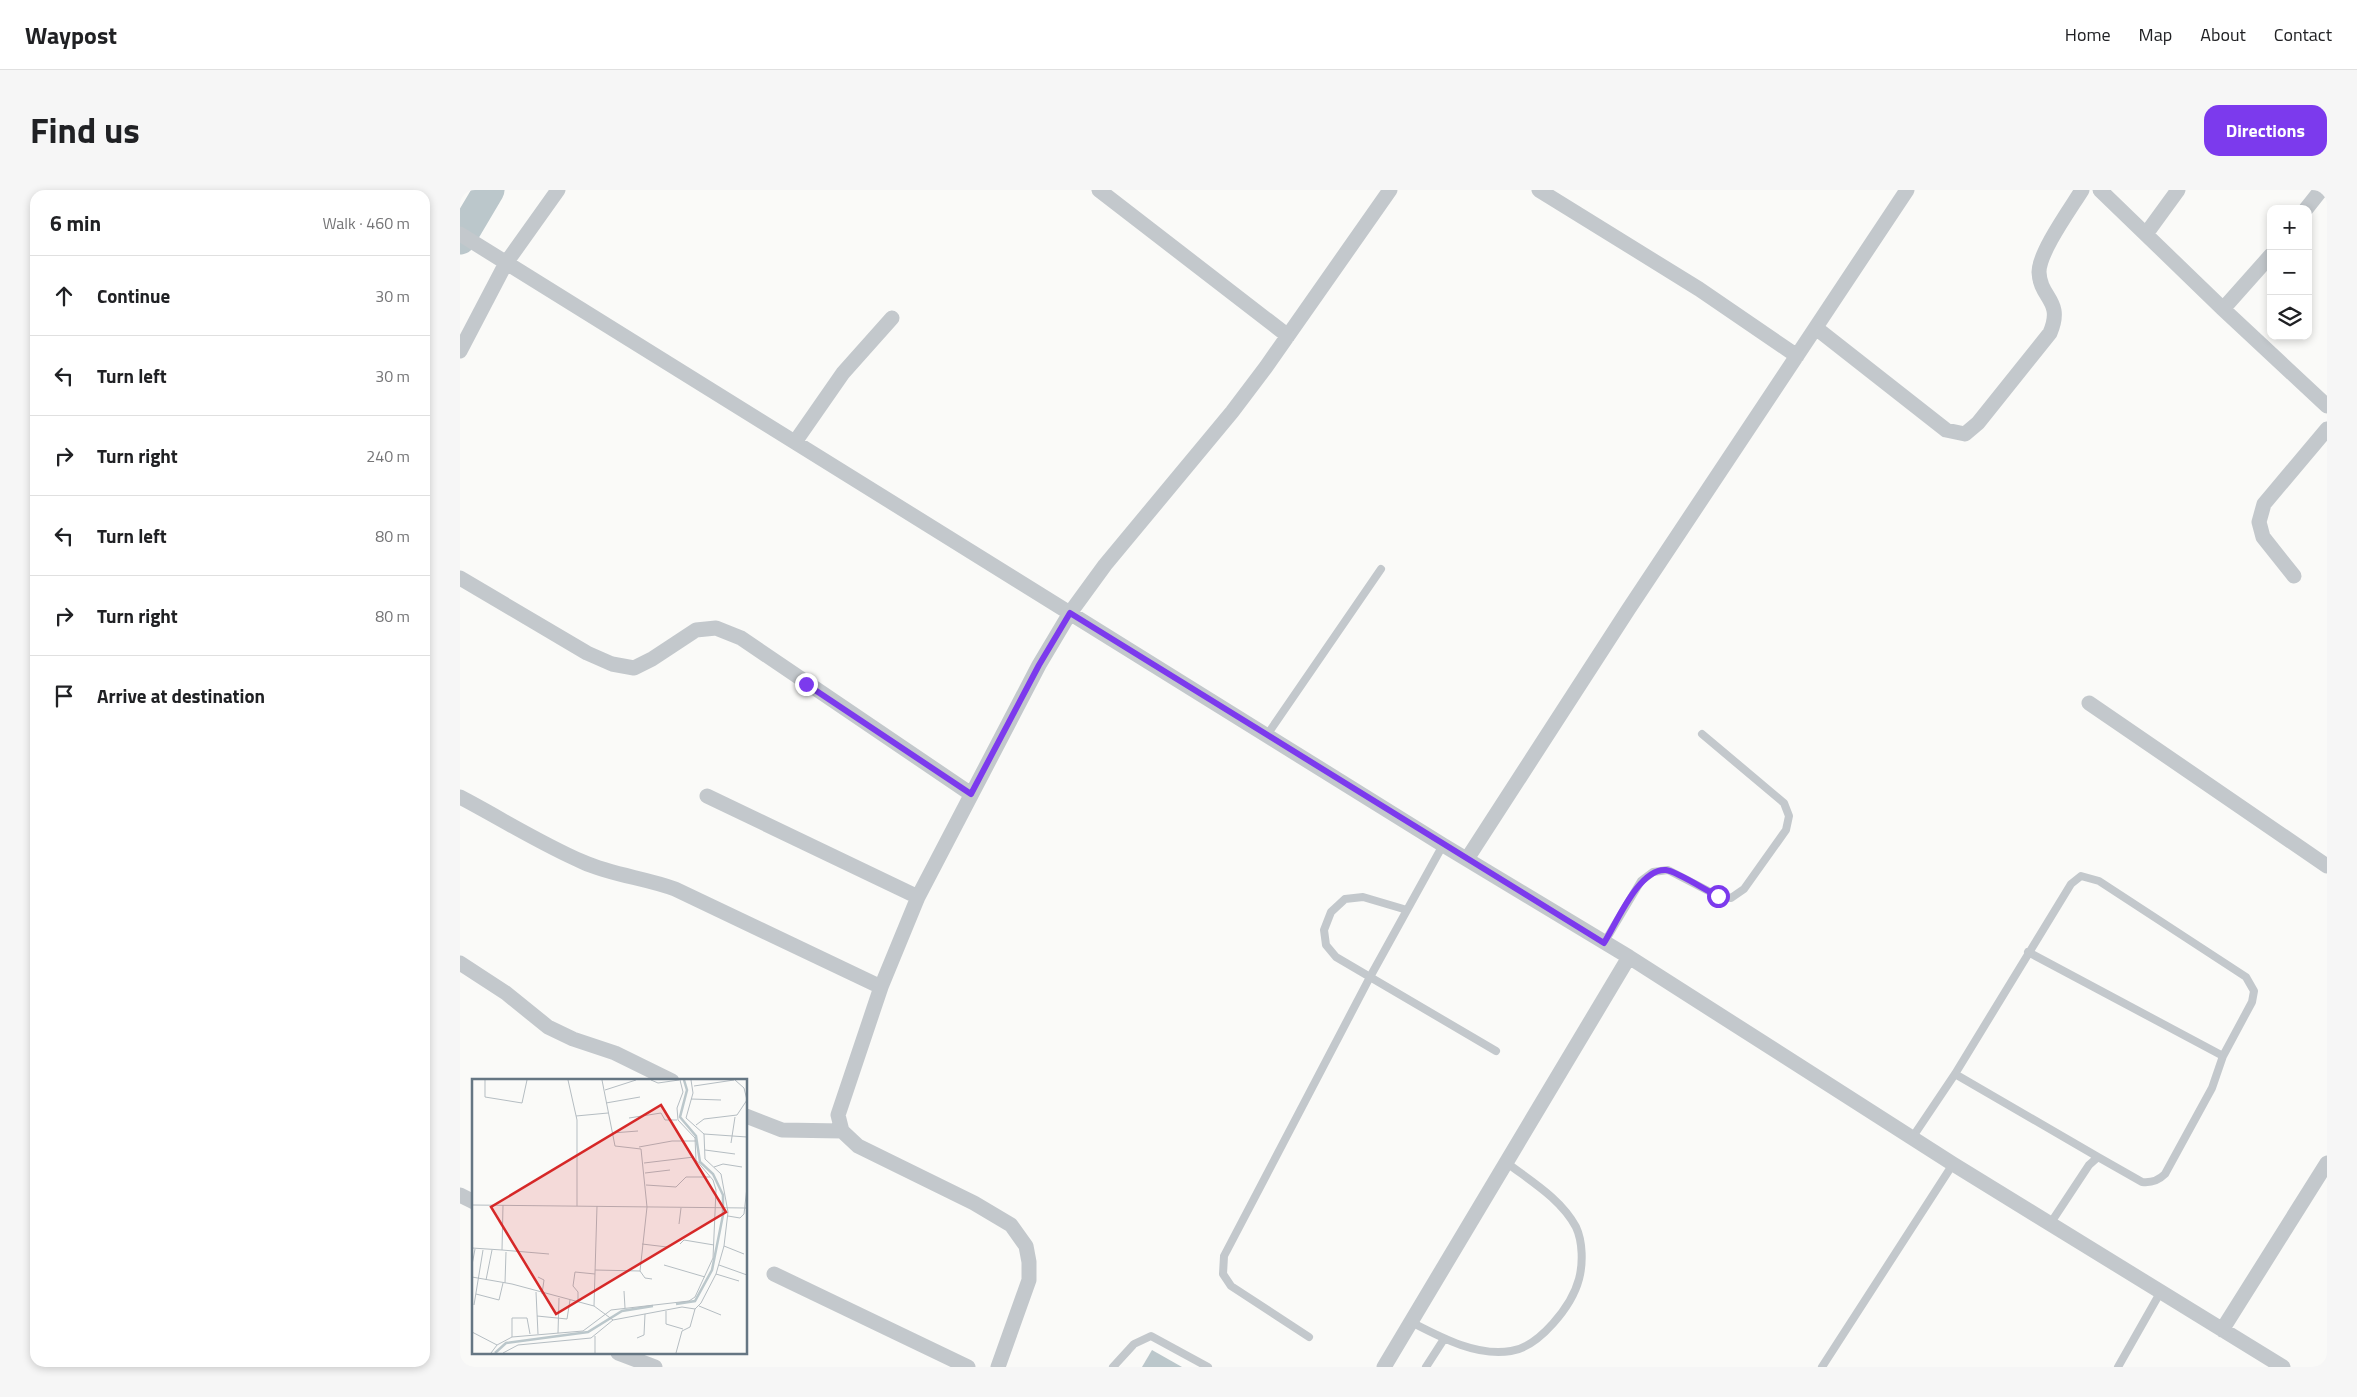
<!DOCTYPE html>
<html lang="en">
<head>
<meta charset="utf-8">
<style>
	:root { --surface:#fff; --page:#f6f6f6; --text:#202124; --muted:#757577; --line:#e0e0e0; --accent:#7c3aed }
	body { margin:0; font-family:"Titillium Web",sans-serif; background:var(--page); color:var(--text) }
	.controls { position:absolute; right:15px; top:15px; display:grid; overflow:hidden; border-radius:10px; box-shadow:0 2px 8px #0003 }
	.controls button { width:45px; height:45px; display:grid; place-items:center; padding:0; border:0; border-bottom:1px solid var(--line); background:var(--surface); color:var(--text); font:25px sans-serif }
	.stop { position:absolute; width:15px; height:15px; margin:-11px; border:4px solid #7c3aed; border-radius:50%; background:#fff }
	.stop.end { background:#7c3aed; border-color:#fff; box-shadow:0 1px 5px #0008 }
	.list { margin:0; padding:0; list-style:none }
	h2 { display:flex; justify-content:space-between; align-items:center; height:65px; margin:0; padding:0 20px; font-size:21px }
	h2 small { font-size:16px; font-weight:400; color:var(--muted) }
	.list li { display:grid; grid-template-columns:32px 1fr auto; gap:15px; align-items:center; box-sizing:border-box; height:80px; padding:0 20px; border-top:1px solid var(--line) }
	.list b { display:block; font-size:19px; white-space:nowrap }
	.list em { font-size:16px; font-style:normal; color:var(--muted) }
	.icon { flex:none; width:28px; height:28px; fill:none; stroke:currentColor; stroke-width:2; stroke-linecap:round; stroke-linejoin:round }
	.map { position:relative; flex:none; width:1867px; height:1177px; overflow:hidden; border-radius:15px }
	header { display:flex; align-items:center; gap:30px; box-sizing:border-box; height:70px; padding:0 25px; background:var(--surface); border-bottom:1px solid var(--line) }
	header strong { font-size:24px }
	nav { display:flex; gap:28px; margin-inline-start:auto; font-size:18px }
	.intro { display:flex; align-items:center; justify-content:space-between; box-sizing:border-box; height:120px; padding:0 30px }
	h1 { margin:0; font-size:35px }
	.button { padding:12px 22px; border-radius:15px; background:var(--accent); color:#fff; font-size:18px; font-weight:700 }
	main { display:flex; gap:30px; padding:0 30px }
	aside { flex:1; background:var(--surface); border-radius:15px; box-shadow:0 2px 8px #0003 }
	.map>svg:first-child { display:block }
	.water { fill:#bbc7cb }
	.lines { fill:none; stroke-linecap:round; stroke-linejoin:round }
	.river { stroke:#bbc7cb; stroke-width:31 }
	.service { stroke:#c3c8cc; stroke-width:8 }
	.minor { stroke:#c3c8cc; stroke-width:15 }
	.route { stroke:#7c3aed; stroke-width:6 }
	.inset-river { fill:none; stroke:#bbc7cb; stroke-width:2.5 }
	.inset-road { fill:none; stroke:#b5bdc2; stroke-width:1 }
	.view { fill:#d62828; fill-opacity:0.15; stroke:#d62828; stroke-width:2.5 }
	.inset-edge { fill:none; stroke:#657683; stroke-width:2.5 }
</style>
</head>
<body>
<header>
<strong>Waypost</strong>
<nav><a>Home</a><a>Map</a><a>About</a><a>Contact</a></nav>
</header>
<div class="intro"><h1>Find us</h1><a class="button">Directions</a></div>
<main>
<aside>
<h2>6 min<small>Walk · 460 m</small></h2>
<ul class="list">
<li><svg class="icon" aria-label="ahead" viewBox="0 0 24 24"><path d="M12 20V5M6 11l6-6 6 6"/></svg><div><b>Continue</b></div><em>30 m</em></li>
<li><svg class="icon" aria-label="left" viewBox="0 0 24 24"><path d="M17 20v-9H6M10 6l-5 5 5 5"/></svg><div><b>Turn left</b></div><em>30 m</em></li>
<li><svg class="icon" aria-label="right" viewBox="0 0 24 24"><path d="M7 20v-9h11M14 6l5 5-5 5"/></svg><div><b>Turn right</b></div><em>240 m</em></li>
<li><svg class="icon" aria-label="left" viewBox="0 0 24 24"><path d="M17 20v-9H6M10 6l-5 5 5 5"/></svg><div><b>Turn left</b></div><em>80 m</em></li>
<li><svg class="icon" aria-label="right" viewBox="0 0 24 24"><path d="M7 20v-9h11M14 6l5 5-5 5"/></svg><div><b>Turn right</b></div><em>80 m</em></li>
<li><svg class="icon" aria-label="arrive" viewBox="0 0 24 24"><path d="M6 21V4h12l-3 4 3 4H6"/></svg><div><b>Arrive at destination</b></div></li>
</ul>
</aside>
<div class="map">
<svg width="1867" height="1177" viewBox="0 0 1867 1177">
	<rect width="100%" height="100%" fill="#fafaf8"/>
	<path class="water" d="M692 1160 722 1177H682Z"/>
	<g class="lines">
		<path class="river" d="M0 49 29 0"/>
		<path class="service" d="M807 545 921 379
			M947 720 903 707 885 709 871 722 864 740 866 755 876 767 1036 861
			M1144 753 1181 691 1193 682 1208 680 1258 706 1271 708 1284 699 1326 640 1329 626 1324 613 1242 544
			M1568 762 1763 866
			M1495 884 1638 967
			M1452 948 1495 884 1611 694 1621 686 1639 691 1786 787 1794 801 1792 812 1763 866 1752 898 1705 984C1698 991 1691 993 1682 992L1638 967 1629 975 1590 1034
			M951 1132C980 1147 1017 1167 1051 1161 1079 1157 1112 1116 1119 1089 1123 1074 1123 1052 1116 1037 1101 1009 1072 992 1047 973
			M849 1147 771 1096 763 1084 764 1066 910 787 983 655
			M653 1177 674 1154 691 1146 748 1177
			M966 1177 984 1149
			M1362 1177 1493 974
			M1658 1177 1700 1103"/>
		<path class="minor" d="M639 0 828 146
			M1079 0 1239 99 1337 166
			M1640 0 1763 119 1867 216
			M1846 19 1861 0
			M0 44 983 655 1169 767 1493 974 1823 1177
			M1686 44 1718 0
			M1763 119 1811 65
			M1356 138 1486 240 1505 244 1518 233 1590 143C1604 110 1580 109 1579 82 1579 62 1611 18 1622 0
			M0 161 46 73 98 0
			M335 252 383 183 432 128
			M1834 386 1803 347 1799 332 1804 314 1867 239
			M0 388 127 463 152 474 174 478 192 469 236 440 256 438 281 448 511 604
			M1629 513 1867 676
			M247 606 458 707
			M0 607C40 628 81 654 123 672 152 685 185 688 215 699L421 797
			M1007 669 1168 420 1447 0
			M0 773 46 803 88 837 113 849 155 863 212 891
			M286 926 322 940 382 941
			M0 1005 14 1012
			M314 1084 508 1177
			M1762 1140 1867 973
			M158 1163 195 1177
			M538 1177 569 1090V1072L566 1056 551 1035 514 1013 398 956 382 941 378 925 421 797 458 707 579 475 610 423 645 375 772 222 806 177 930 0
			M924 1177 1169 767"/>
	</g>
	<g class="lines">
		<path class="route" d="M346 494 511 604 579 475 610 423 1144 753C1157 732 1179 678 1206 680 1216 681 1247 701 1258 706"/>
	</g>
	<g transform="translate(12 889)">
		<rect width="275" height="275" fill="#fafaf8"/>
		<path class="inset-river" d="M204 225 223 222 240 191 251 136V116L241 95 228 83 224 57 208 38 215 11 212 1M23 274 34 264 116 253 150 232 181 227"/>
		<path class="inset-road" d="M13 1V18L50 24 55 1M96 1 105 41V127M179 1 186 4 207 1M222 7 262 1M133 11 164 1M219 20 249 21M134 24 168 18M104 37 136 34M157 39 189 34 193 41H205M224 46 232 40 265 36 275 21 272 9 263 1M140 54 166 52M232 55 275 58M259 64 263 38M167 68 200 62H224M233 71 263 75M172 84 222 78M242 88 251 85 270 88M173 94 198 91M174 106 204 108 214 98H238M0 126 275 129M31 126 30 171 77 175M256 137 268 139 272 135 275 108M207 145 209 129M170 165 195 168M208 165 212 161 242 166M252 167 272 175M0 169 30 171M0 186 3 170M192 186 233 198M247 186 275 196M123 191 168 192 175 128 169 70 143 67 130 1M168 192 173 199 180 200M244 195 267 202M0 198 40 205 122 227 141 241 210 228 223 230M66 198 72 201 70 215M14 201 20 171M33 204 34 173M152 212 153 229M64 213 66 255M4 215 27 221 31 204M106 223V213L101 207 103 193 123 195M2 226 11 171M122 227 125 127M227 227 249 236M194 232V245L211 250M65 237 95 240 98 221M0 253 25 266M86 254 87 219M123 257V274M40 258V239H55L58 255M165 259 172 256 173 235M19 274 25 266 40 258 111 252 139 231 217 222 223 218 241 179 244 111 241 101 224 81 223 59 206 41 205 29 211 13 208 1M31 274 46 266 119 259 141 241M204 274 210 252 218 248 223 230 229 224 244 195 252 167 256 133 249 95 233 80 232 55 214 39 221 14 219 1"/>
		<path class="view" d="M189 26 254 133 84 235 19 128Z"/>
		<rect width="275" height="275" class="inset-edge"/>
	</g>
</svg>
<div class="controls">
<button>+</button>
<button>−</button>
<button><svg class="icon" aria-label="layers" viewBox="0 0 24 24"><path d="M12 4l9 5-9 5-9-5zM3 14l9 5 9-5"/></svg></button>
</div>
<div class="stop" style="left:1258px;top:706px"></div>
<div class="stop end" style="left:346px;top:494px"></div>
</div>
</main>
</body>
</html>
